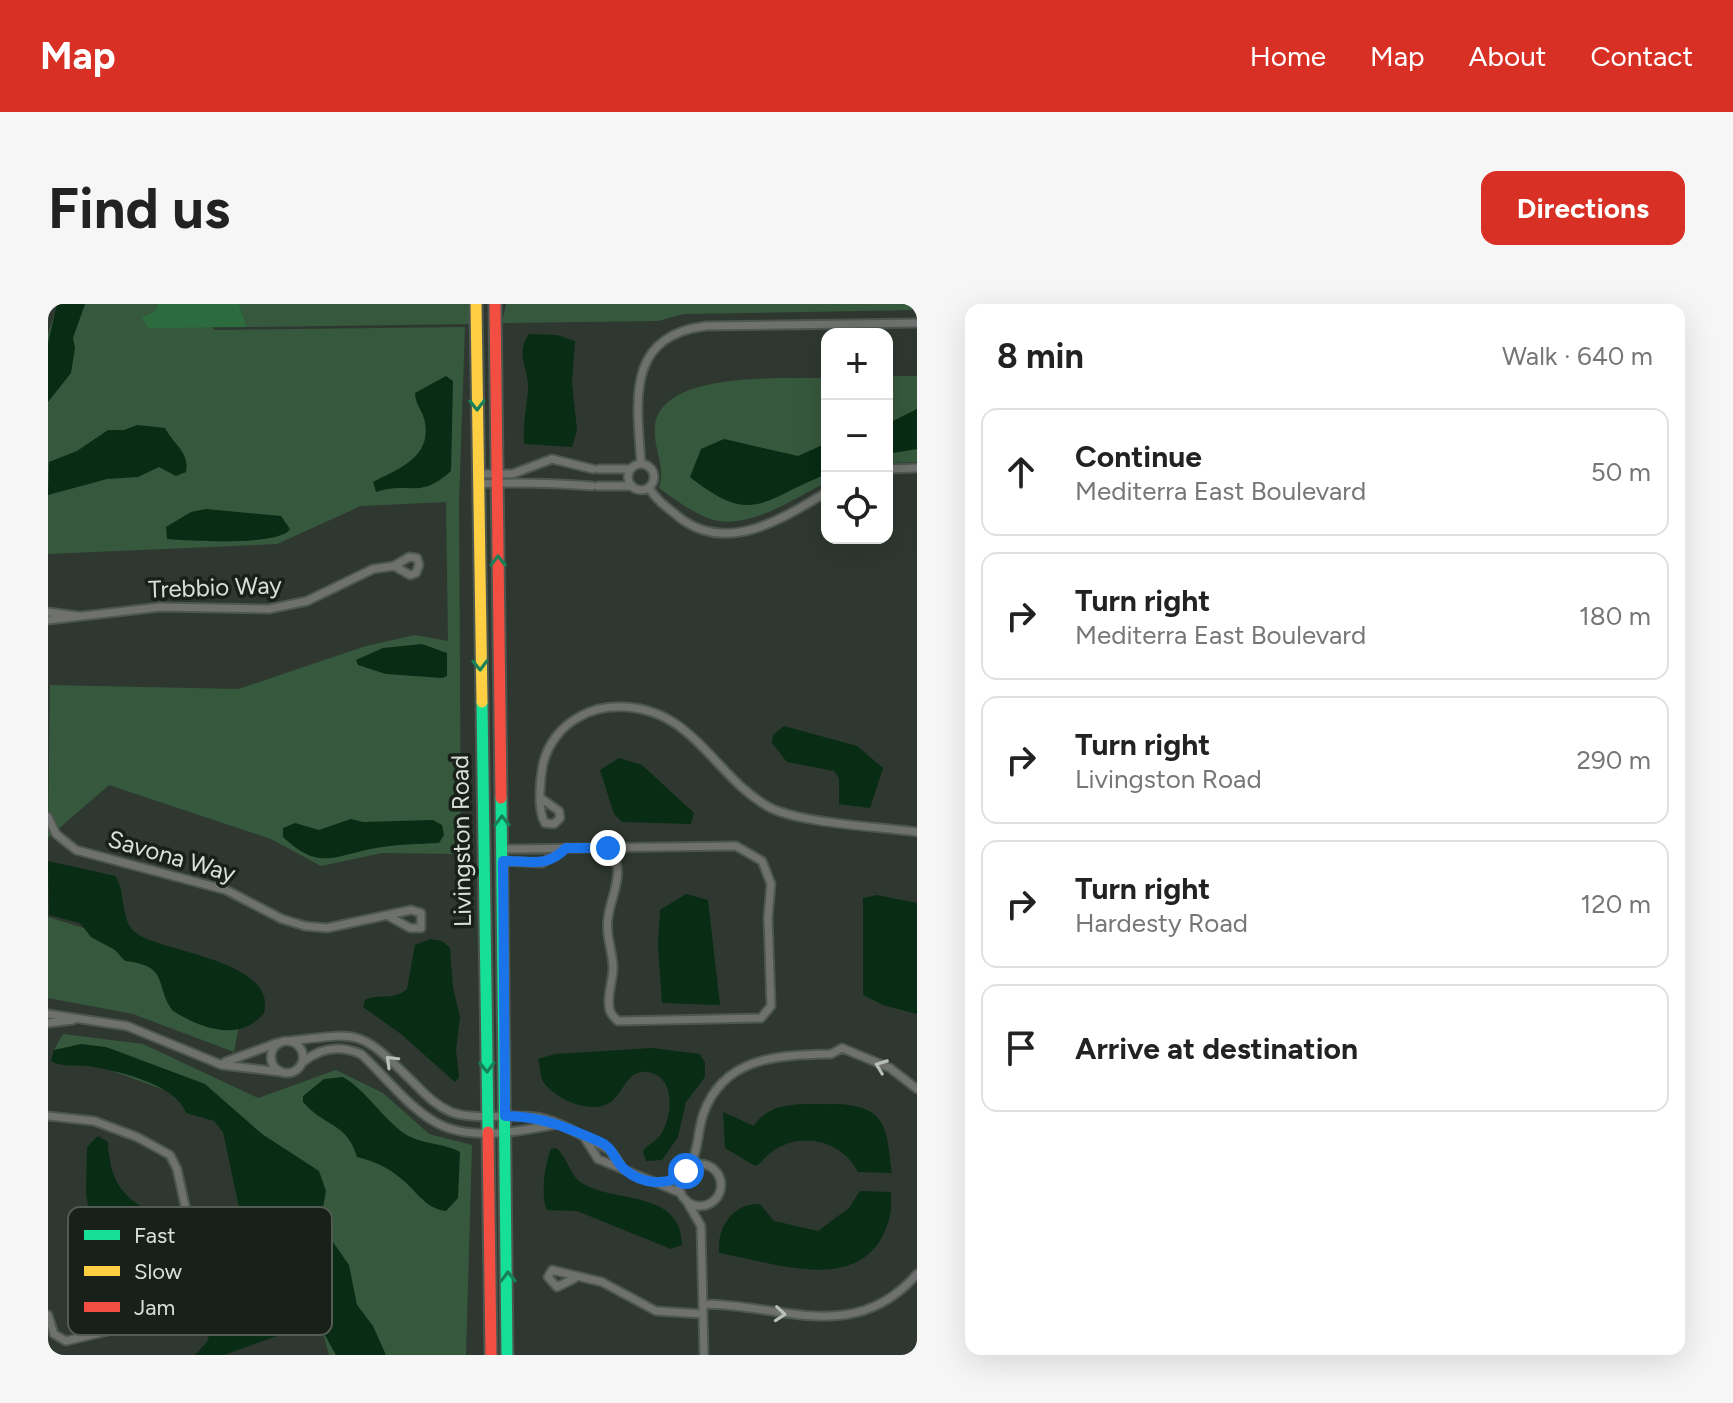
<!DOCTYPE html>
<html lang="en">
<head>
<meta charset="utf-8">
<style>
	:root { --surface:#fff; --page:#f6f6f6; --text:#222; --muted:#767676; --line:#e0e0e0; --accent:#d93025 }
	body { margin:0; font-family:Figtree,sans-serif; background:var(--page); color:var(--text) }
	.controls { position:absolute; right:24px; top:24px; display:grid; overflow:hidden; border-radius:16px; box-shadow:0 8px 32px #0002 }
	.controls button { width:72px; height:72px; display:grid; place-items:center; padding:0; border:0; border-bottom:2px solid var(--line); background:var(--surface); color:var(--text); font:40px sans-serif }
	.stop { position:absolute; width:24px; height:24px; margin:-18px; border:6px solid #1a73e8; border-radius:50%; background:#fff }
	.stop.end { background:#1a73e8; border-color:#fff; box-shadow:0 2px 8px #0008 }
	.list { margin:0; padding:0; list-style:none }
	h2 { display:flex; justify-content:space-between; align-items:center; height:104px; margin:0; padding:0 32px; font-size:34px }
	h2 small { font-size:26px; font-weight:400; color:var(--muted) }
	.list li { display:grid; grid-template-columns:52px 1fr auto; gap:24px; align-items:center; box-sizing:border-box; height:128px; margin:0 16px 16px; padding:0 16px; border:2px solid var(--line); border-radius:16px }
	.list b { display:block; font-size:30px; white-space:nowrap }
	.list p { margin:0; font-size:26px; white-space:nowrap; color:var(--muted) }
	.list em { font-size:26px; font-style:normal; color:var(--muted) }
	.icon { flex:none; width:44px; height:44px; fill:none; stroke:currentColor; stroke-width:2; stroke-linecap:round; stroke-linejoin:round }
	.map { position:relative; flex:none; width:869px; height:1051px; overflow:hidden; border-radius:16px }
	header { display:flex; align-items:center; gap:48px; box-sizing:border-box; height:112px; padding:0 40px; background:var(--accent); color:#fff }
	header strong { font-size:38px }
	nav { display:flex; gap:44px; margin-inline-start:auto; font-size:28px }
	.intro { display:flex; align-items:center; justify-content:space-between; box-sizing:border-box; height:192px; padding:0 48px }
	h1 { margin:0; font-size:56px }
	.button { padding:20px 36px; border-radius:16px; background:var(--accent); color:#fff; font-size:28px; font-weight:700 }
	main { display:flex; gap:48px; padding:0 48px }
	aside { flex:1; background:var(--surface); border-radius:16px; box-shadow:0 8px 32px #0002 }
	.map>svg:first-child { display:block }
	.green { fill:#36593d }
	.forest { fill:#2c6b3e }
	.water { fill:#082c14 }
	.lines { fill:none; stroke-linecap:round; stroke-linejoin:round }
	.street-casing { stroke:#4d564f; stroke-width:11 }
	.fast-casing { stroke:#4d564f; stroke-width:15 }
	.slow-casing { stroke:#4d564f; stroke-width:15 }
	.jam-casing { stroke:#4d564f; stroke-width:15 }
	.street { stroke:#6e716e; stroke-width:7 }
	.fast { stroke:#16e098; stroke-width:11 }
	.slow { stroke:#ffcf43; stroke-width:11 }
	.jam { stroke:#f24e42; stroke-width:11 }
	.oneway { stroke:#188059 }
	.oneway2 { stroke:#b8bfb9 }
	.route { stroke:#1a73e8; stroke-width:10 }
	.labels { text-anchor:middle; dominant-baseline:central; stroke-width:7; stroke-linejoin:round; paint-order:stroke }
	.street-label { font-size:24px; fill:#d7e1d9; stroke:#19201a }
	.key { fill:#19201a; stroke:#525a53; stroke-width:2 }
	.key-label { font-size:22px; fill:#d7e1d9 }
</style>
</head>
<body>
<header>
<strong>Map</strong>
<nav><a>Home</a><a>Map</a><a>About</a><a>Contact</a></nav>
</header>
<div class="intro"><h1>Find us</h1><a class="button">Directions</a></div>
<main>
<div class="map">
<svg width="869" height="1051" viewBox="0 0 869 1051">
	<rect width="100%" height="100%" fill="#2e3830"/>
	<path class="green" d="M10 0H139L167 26 417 23 411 198 413 550 334 549 273 562 223 535 61 481 0 534 2 381 190 385 318 342 367 331 400 337 398 198 313 202 229 240 0 250V30Z
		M191 0H423L425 20 199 23Z
		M458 0H869V6L636 10 610 17 454 19Z
		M839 72H869V158L839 159Z
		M779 74V178C747 194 697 229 660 214 642 207 626 195 611 184 618 162 605 145 607 123 611 66 738 75 779 74Z
		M0 613 36 624 193 710 186 748 85 710 0 694Z
		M15 730 95 740 210 794 288 766 335 789 381 830 424 841 418 1051H281L274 1026 210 874 161 802 6 746Z"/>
	<path class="forest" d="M111 0H191L199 23 101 24 94 14 107 7Z"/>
	<path class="water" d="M9 0H37L25 34 27 44 23 69 0 98V39Z
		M481 30 509 31 527 37 524 79 529 126 524 143 476 140C475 120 478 106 480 87 482 67 466 50 481 30Z
		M398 72 405 77 403 167C371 196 363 177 328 188L325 178C350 165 383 154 377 119 376 108 367 101 367 89Z
		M869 105V145L839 150V120Z
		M89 121 117 124C125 140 142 148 138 168L128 172 111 163 90 173 59 175 0 191 1 158 29 147 60 126H76Z
		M676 135 750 152 779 139V170C713 196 705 223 642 173L653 145Z
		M158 205 233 212 242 225C233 242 141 237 119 235L118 223 143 208Z
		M374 340 399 349V372L394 374 338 370 310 361 308 356 335 344Z
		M736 422 809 442 835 464 822 504 791 500V474L786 467 739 458 724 439 725 431Z
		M571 454 594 461 646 509 643 520 574 518 566 510 552 466Z
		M303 515 315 518 385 516 394 521 396 531 391 539C370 540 349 540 328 544 287 551 272 568 235 533V524L247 519 271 526Z
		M0 557 67 572C79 588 71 616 88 629 112 648 230 656 216 709 192 739 152 724 125 707 106 682 123 662 77 657L67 646 43 633 32 619 1 611Z
		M638 590 660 596 672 701 614 699 610 641 612 606Z
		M829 591 869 599V710L835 701 815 691V594Z
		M382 635 394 637 402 644 405 684 412 713 408 746 411 773 407 778 353 730 315 703 317 696C331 689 346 697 359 685L367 641Z
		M33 740 58 743 157 780 214 830 271 867 278 887 273 914 275 924 301 961 309 1001 325 1022 338 1051H288L274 1026 254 1023 176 1051H147L159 1038 172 997 201 989 207 978 175 828 166 817 138 809C129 781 73 768 46 763 32 760 15 764 3 757L6 746Z
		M604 744 652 750 657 759V773L638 798 630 833 614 856 598 857 595 847C600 841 609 836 613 830 625 812 628 771 599 768 579 766 576 788 563 798 544 811 509 796 496 779 492 773 492 762 490 755L507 750Z
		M295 773C320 788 334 814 357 830 375 841 397 839 412 848L410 894 398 907C375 904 369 886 351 873 338 862 325 857 309 853 299 818 276 823 255 798V792L276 775Z
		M787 800C841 802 838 825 844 869L810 868C793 835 750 826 721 850 715 855 714 859 707 862L677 844 675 808 706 822C723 795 759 801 787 800Z
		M50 832 60 838C61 871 72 895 104 907 113 910 121 910 128 915L125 924 103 934 65 968H54L50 964 38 889 39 843Z
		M508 844C520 853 521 871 534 879 567 900 633 885 634 941L623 945 529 907 499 906C492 892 497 859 503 845Z
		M812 887 843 888C844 907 842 918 833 935 801 989 721 957 671 949 669 924 684 899 712 900L726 917 770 927 801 904Z"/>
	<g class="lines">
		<defs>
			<path id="street" d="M580 173a13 13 0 1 1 26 0a13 13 0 1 1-26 0Z
				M593 160C589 97 577 32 658 22L869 19
				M551 165H582
				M839 165 869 164
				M430 170H464L504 155 545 165
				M430 180C469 178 506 179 544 182
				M550 182H583
				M601 184C609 197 620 204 632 214 680 250 734 215 779 188
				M0 308 30 312
				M0 316 112 303 221 305 259 297 325 265 346 262 361 253 369 254 371 261 368 269 362 271 346 262
				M494 495 511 507 512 514 506 520 497 519C489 506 492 475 495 460 500 439 514 422 531 413 546 404 561 402 578 403 646 407 667 472 719 502 747 519 834 523 869 528
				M0 513 8 530 28 546 178 586 234 615 257 622 279 624 363 606 373 609V624H362L342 613
				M454 545H464L688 542 714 557 723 580 720 613 723 702 713 714 570 717C566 713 564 712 562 707 558 694 565 677 565 664 565 647 557 631 560 614 563 590 580 566 560 544
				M455 557 494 559 518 544
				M0 710 79 722 174 761 234 768
				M0 719 25 716
				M223 753a16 16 0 1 1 32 0a16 16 0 1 1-32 0Z
				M242 737C314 728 312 726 365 778 377 790 387 801 403 808 429 817 461 809 488 813 504 815 520 824 533 831 554 844 561 839 574 864
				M177 758 229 739
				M255 758C272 744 292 741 313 750 337 772 359 802 387 818 421 838 474 827 510 820
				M0 812 46 817 89 833 122 851 129 865 148 951 142 974 97 1018 18 1037 6 1030 0 1011
				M536 833 550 855 633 889
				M631 881a21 21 0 1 1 42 0a21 21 0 1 1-42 0Z
				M641 864C651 846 649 830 655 811 675 752 731 751 783 750L794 744 842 764 869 785
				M638 896 653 922 656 1051
				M527 974 509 983 500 973 504 966 554 978 608 1007 655 1010
				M655 1000C733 1000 806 1042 869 970"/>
			<path id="fast" d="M434 398 440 828
				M453 494 459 1051"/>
			<path id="slow" d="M428 0 434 398"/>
			<path id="jam" d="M447 0 453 494
				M440 828 443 1051"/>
		</defs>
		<use href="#street" class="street-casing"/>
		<use href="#fast" class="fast-casing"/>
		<use href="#slow" class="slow-casing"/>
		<use href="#jam" class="jam-casing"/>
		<use href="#street" class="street"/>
		<use href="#fast" class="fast"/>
		<use href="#slow" class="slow"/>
		<use href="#jam" class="jam"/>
	</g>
	<defs><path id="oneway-chevron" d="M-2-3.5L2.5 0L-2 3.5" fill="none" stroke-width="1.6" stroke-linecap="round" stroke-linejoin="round" transform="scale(2)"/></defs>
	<g class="oneway">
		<use href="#oneway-chevron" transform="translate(429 101) rotate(89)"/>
		<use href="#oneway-chevron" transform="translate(450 257) rotate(-91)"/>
		<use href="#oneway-chevron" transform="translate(432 361) rotate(89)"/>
		<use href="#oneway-chevron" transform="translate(454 517) rotate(-91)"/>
		<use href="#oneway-chevron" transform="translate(439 763) rotate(89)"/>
		<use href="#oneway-chevron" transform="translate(460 973) rotate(-91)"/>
	</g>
	<g class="oneway2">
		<use href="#oneway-chevron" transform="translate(343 757) rotate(-136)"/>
		<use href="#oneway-chevron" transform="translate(833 762) rotate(-159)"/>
		<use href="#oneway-chevron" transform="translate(732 1010) rotate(5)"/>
	</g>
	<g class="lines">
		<path class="route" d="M560 544H518C498 565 480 556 455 557L457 812C493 812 520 824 552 838 565 843 566 856 576 865 593 880 621 884 638 867"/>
	</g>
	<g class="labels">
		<g class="street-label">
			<text transform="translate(167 283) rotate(-2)">Trebbio Way</text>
			<text transform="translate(413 537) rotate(-91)">Livingston Road</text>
			<text transform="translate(124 552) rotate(16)">Savona Way</text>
		</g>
	</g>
	<rect x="20" y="903" width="264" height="128" rx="12" class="key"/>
	<rect x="36" y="926" width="36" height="10" fill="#16e098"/>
	<rect x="36" y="962" width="36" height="10" fill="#ffcf43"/>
	<rect x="36" y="998" width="36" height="10" fill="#f24e42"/>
	<g class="key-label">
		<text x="86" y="939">Fast</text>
		<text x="86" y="975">Slow</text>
		<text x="86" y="1011">Jam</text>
	</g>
</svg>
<div class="controls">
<button>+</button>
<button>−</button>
<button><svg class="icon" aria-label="locate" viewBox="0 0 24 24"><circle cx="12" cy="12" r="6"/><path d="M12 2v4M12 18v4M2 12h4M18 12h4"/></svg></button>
</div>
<div class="stop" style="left:638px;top:867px"></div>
<div class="stop end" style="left:560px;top:544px"></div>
</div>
<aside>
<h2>8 min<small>Walk · 640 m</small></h2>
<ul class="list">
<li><svg class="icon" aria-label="ahead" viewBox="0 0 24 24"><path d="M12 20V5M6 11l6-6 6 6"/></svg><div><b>Continue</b><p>Mediterra East Boulevard</p></div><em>50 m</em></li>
<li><svg class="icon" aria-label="right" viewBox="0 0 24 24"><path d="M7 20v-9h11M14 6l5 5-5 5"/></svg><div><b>Turn right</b><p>Mediterra East Boulevard</p></div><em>180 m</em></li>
<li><svg class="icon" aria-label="right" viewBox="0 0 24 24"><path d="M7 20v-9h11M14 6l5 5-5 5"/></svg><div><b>Turn right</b><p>Livingston Road</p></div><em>290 m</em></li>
<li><svg class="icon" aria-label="right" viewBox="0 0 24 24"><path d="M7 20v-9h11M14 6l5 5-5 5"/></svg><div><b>Turn right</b><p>Hardesty Road</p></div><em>120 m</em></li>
<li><svg class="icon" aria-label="arrive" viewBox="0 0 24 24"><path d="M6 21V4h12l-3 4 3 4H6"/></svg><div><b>Arrive at destination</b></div></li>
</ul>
</aside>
</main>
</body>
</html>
